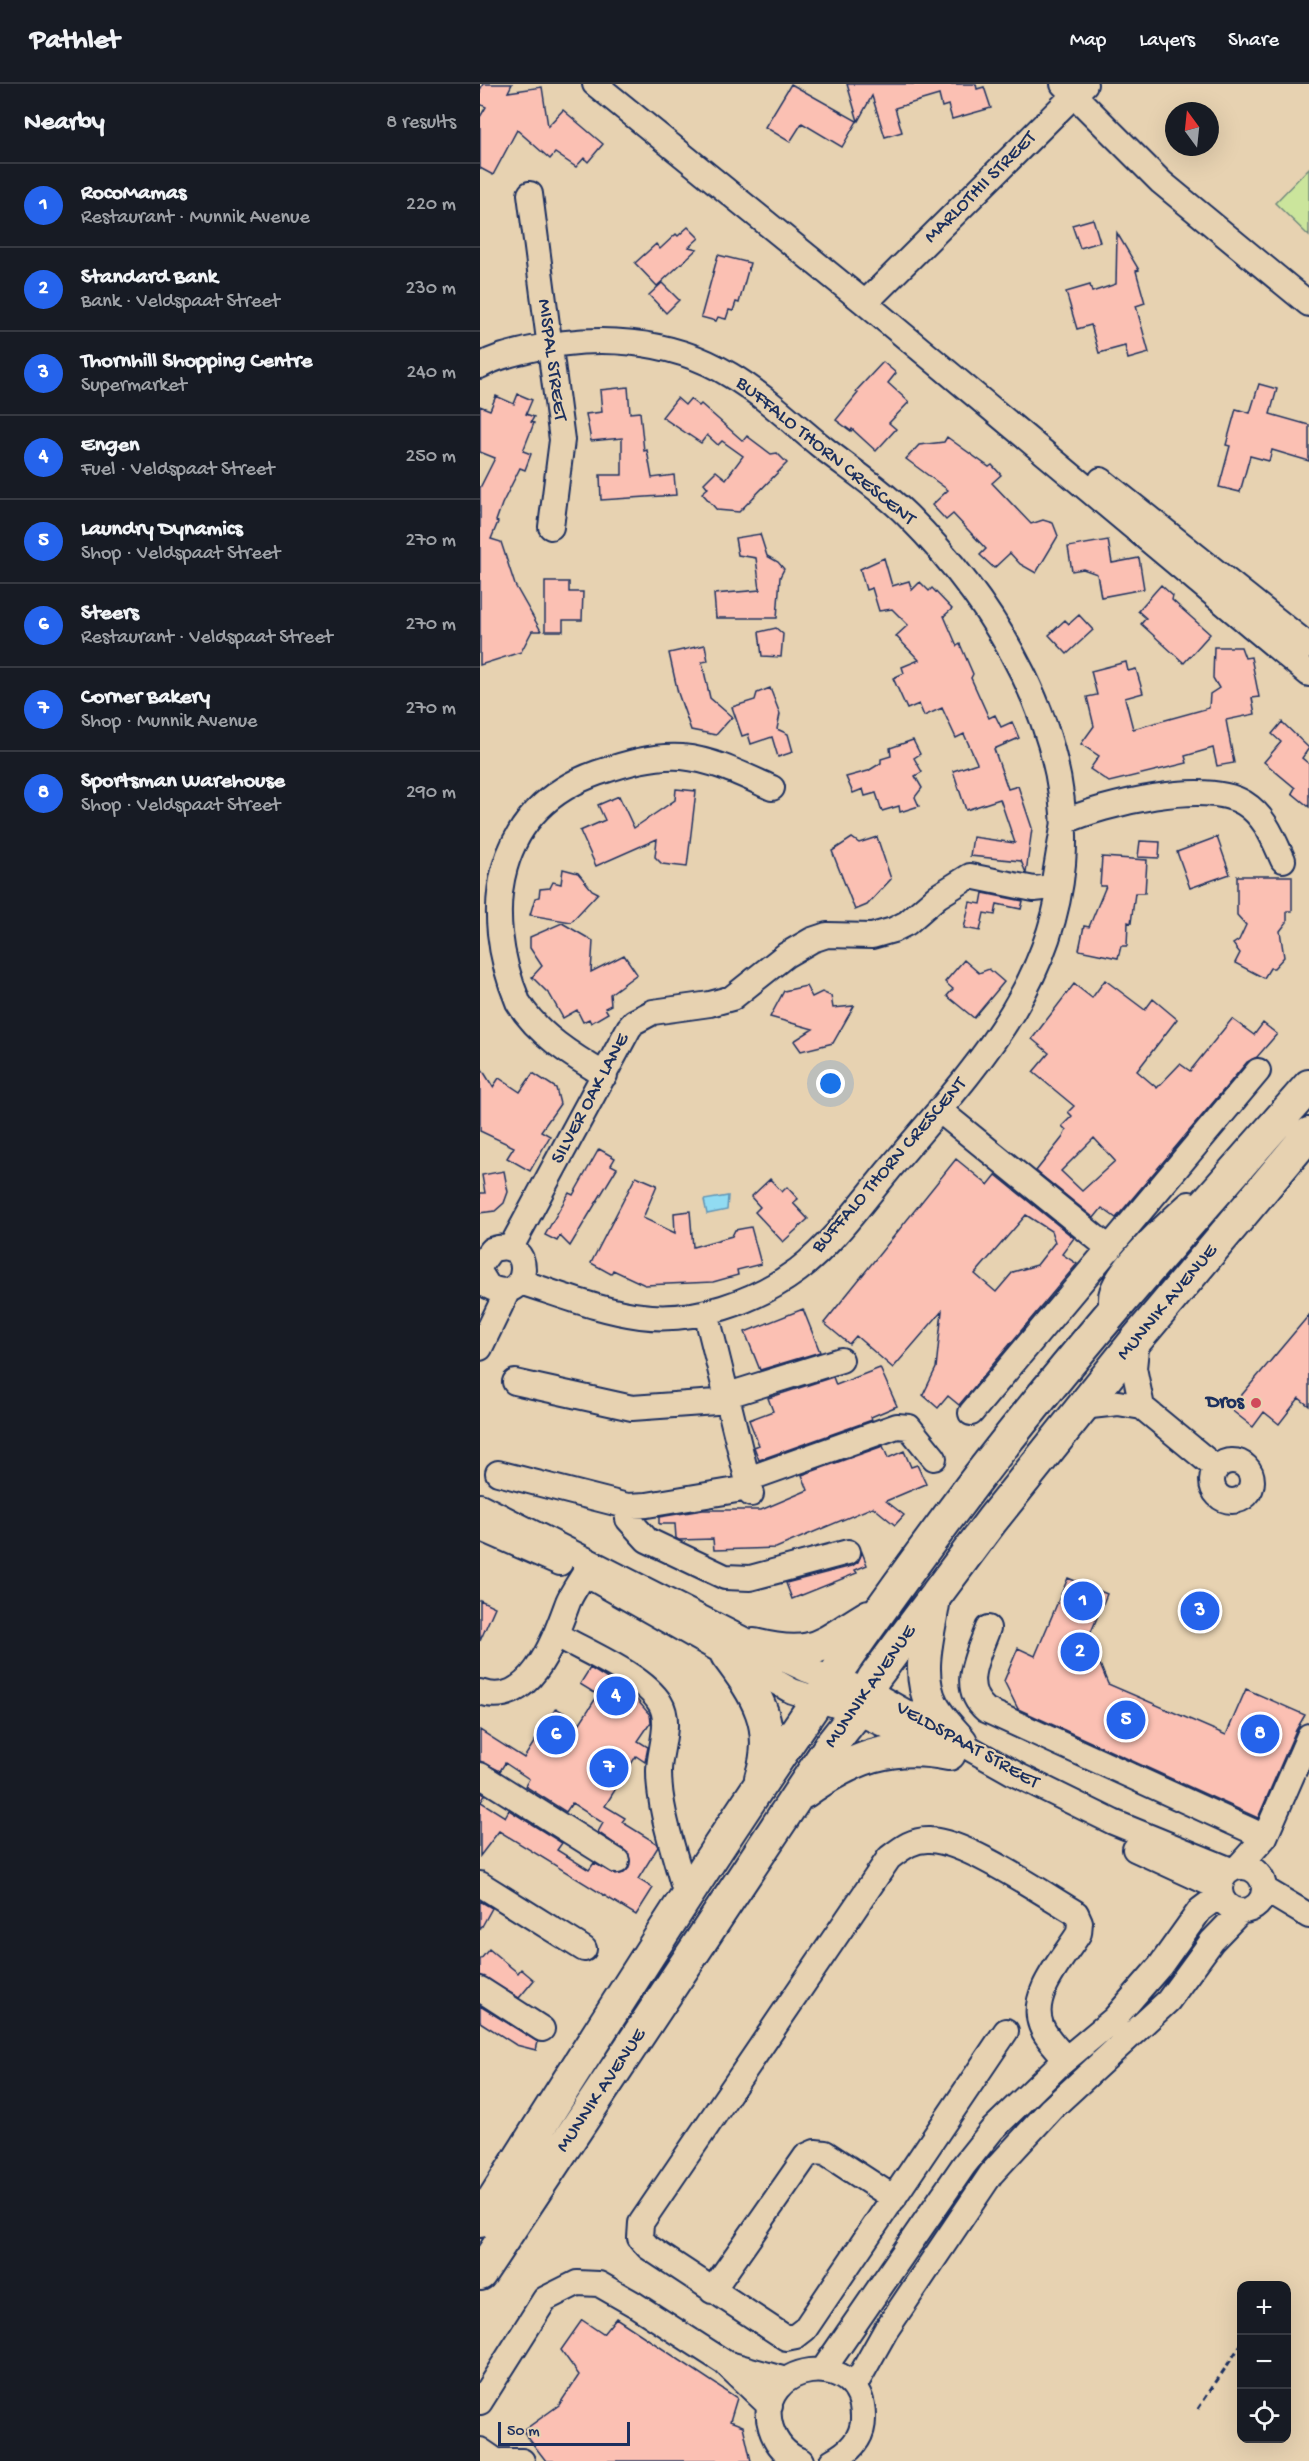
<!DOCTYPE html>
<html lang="en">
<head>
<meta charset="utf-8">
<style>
	:root { --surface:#171b24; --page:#20242c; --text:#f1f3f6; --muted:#9ea1a6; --line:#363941; --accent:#2563eb }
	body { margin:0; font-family:"Gochi Hand",sans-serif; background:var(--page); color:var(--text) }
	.controls { position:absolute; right:18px; bottom:18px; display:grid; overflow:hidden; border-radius:12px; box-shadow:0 6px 24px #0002 }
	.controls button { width:54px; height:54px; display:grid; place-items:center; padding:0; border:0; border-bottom:2px solid var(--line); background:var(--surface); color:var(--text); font:30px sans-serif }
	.compass { position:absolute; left:685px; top:18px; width:54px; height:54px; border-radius:50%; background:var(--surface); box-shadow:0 6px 24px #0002; rotate:345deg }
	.scale { position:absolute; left:18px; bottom:15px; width:132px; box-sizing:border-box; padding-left:6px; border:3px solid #1b2f5e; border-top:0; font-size:16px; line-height:21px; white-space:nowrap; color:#1b2f5e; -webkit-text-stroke:4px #e7d2b1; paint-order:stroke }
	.you { position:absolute; left:351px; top:1000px; width:21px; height:21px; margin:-15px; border:4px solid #fff; border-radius:50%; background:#1a73e8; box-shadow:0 0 0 9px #1a73e833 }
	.badge { display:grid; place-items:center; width:39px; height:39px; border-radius:50%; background:var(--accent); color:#fff; font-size:20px; font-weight:700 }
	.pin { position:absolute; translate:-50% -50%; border:3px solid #fff; box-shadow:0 2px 6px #0006 }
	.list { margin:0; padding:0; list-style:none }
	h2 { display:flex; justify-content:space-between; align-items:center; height:78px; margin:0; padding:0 24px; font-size:26px }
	h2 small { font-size:20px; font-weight:400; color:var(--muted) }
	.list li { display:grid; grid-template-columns:39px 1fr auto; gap:18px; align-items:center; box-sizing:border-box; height:84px; padding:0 24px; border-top:2px solid var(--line) }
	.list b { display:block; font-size:22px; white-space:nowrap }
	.list p { margin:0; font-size:20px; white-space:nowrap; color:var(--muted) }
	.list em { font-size:20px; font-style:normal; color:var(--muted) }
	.icon { flex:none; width:33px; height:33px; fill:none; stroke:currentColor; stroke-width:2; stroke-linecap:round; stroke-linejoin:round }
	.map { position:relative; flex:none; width:829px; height:2377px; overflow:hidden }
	header { display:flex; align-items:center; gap:36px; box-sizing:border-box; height:84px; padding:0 30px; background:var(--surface); border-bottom:2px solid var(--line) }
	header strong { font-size:28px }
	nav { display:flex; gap:33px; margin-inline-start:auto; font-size:21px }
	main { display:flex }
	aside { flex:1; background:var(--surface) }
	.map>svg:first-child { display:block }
	.green { fill:#cbe59c; stroke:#738a7d; stroke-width:1.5 }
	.water { fill:#91dbf2; stroke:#6296b7; stroke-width:1.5 }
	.building { fill:#fbc0b3; stroke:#1b2f5e; stroke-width:1.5; fill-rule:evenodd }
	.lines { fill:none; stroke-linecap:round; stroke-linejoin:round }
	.minor-casing { stroke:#1b2f5e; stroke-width:28 }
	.major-casing { stroke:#1b2f5e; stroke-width:36 }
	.path { stroke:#1b2f5e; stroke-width:3; stroke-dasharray:6 4.5; stroke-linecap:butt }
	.minor { stroke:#e7d2b1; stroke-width:24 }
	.major { stroke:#e7d2b1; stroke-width:32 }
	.poi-dot { fill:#d1495b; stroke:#e7d2b1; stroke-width:2 }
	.labels { text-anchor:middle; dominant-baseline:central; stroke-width:4.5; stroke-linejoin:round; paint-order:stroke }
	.street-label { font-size:20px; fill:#1b2f5e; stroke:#e7d2b1 }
	.poi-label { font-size:20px; font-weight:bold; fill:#1b2f5e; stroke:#e7d2b1; text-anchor:end }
</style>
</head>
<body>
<header>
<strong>Pathlet</strong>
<nav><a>Map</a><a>Layers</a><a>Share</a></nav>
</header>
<main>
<aside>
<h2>Nearby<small>8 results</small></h2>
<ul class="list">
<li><span class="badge">1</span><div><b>RocoMamas</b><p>Restaurant · Munnik Avenue</p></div><em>220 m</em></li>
<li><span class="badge">2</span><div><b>Standard Bank</b><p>Bank · Veldspaat Street</p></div><em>230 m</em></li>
<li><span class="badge">3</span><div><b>Thornhill Shopping Centre</b><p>Supermarket</p></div><em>240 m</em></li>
<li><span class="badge">4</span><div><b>Engen</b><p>Fuel · Veldspaat Street</p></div><em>250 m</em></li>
<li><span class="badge">5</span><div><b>Laundry Dynamics</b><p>Shop · Veldspaat Street</p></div><em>270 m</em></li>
<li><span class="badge">6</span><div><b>Steers</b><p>Restaurant · Veldspaat Street</p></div><em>270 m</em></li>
<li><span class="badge">7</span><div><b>Corner Bakery</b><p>Shop · Munnik Avenue</p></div><em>270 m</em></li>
<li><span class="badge">8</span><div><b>Sportsman Warehouse</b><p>Shop · Veldspaat Street</p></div><em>290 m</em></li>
</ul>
</aside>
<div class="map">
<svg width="829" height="2377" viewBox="0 0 829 2377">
	<rect width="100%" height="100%" fill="#e7d2b1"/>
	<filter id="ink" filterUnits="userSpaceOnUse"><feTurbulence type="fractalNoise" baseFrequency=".0167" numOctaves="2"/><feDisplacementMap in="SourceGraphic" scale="12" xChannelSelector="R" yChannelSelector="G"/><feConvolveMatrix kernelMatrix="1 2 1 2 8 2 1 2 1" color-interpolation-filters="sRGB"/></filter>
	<g filter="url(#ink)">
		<path class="green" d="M829 84V152L795 119Z"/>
		<path class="water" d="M248 1112 247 1126 227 1130 224 1116Z"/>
		<path class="building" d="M3 0H32L28 8 62 3 68 42 83 26 123 60 108 78 104 74 96 83 75 69 70 75 37 46 13 91 0 84V33L6 23 0 20V6Z
			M311 0 377 37 362 63 322 39 310 58 285 43Z
			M367 0H496L497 5 504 3 511 24 472 35 468 21 462 23 459 11 415 24 422 48 405 53 392 12 378 37Z
			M613 135 620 158 600 164 592 141Z
			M208 143 219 154 209 163 217 165 177 202 155 179 176 160 180 165 196 150 198 152Z
			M637 149 659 186 656 187 665 219 656 222 669 269 648 275 645 262 619 269 611 241 597 245 586 208 610 201 612 208 636 200Z
			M238 171 270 179 259 219 256 218 253 227 249 226 246 235 238 233 236 237 221 233Z
			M182 199 199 216 186 229 169 211Z
			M403 278 416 289 408 299 429 318 409 339 416 345 396 367 372 345 371 347 356 336 378 309 376 307Z
			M779 300 797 305 790 330 829 341V377L792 366 789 377 770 372 760 408 739 403 750 362 746 361 756 325 770 329Z
			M148 303 150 329 160 328 164 367 167 366 172 394 194 391 196 411 121 416 120 391H142V354L111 357 106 330 122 328 120 306Z
			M38 310 52 316 46 330 54 333 51 338 54 339 43 367 51 370 45 386 40 384 22 420 16 437 18 438 11 455 21 458 35 501 61 547H52L41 568 0 581V404L15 374 0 368V322L10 326 16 312 34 320Z
			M197 314 205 321 210 315 219 322 221 320 263 357 267 352 291 370 297 369 307 379 259 428 237 426 222 409 228 404 224 399 236 387 246 395 263 372 242 357 238 361 227 351 221 359 182 333Z
			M467 353 509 383 512 381 521 391 512 399 551 440 563 436 573 439 578 452 556 489 540 480 530 469 514 484 500 471 506 465 473 430 466 436 452 421 468 406 426 375 439 361 464 358Z
			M280 450 287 472 298 478 304 485 300 493 297 534H236L234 510 280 506 276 474 258 471 255 454Z
			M628 456 632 479 659 474 664 505 621 513 617 490 603 485 592 487 588 463Z
			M404 474 412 502 429 497 432 506 440 498 449 507 452 504 472 525 464 532 477 562 480 560 493 590 491 594 509 634 515 631 521 643 532 638 539 654 514 665 528 705 538 702 552 744 546 789 541 777 490 772 493 753 535 759 520 715 486 726 473 687 497 679 484 650 476 654 462 624 444 632 439 620 427 625 413 594 424 589 422 583 439 576 416 552 428 541 412 525 399 527 392 504 386 506 380 485Z
			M65 498H89V508H103L102 536H83V547H65Z
			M681 501 693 512 692 516 730 550 704 579 661 540 666 534 658 527Z
			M599 531 613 546 587 570 569 551 585 536 589 540Z
			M296 544 303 550 301 573 282 572 279 548Z
			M225 561 228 577 222 578 230 614 252 633 236 651 211 646 198 609 189 569Z
			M734 563H761L765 574 771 573 779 613 772 614 775 630 746 636 754 679 737 682 733 664 705 672 707 679 629 698 610 685 619 672 601 660 614 642 607 613 617 611 611 587 646 578 648 587 656 585 663 609 645 614 653 645 729 624 730 610 739 604 733 594Z
			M290 604 300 630 297 645 308 650 313 668 298 673 292 653 271 660 268 650 262 652 252 623 275 616 277 609Z
			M802 638 829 664 822 674 829 680V723L812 709 815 704 784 678 801 658 792 650Z
			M433 656 440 670 434 674 442 688 435 692 442 704 435 713 439 722 420 728 419 722 402 727 396 709 385 712 383 705 373 709 366 693 388 687 401 679V675L411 672 410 664Z
			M196 705 216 707 207 783 182 780 175 773 177 755 116 782 100 747 125 736 118 721 139 712 154 744 195 716Z
			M397 753 411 795 387 821 375 826 352 767 372 754 379 759Z
			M737 753 750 790 710 804 697 768Z
			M660 757 680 758 679 774 658 773Z
			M622 773 667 776 665 809H655L651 839 648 838 647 862H641L638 874 599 866 604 842 609 843 626 802H620Z
			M83 785 98 789 112 806 118 809 91 838 50 831 55 814 59 813 60 805 70 804 73 798 81 800Z
			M757 792H812V827H807V838L800 847 804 873 794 884H790L784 894 755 879 760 869 753 860 759 856 766 841 757 831Z
			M503 809 543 817 541 825 517 820 515 831 504 829 500 847 484 844 490 818 501 820Z
			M82 839 113 857 111 888 144 871 157 890 130 910 131 921 125 924 128 929 111 939 109 935 103 938 97 926 83 934 70 911 52 893 62 882 50 864V853Z
			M484 876 499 889 509 885 524 898 494 934 467 912 473 905 465 898Z
			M625 896 665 926 673 915 697 935 657 987 677 1004 700 980 710 987 752 935 774 951 783 939 797 950 777 973 767 978 636 1134 622 1124 614 1134 556 1087 583 1053 586 1046 582 1042 592 1032 588 1028 594 1022 553 988 569 969 552 955 594 900 612 914ZM614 1054 635 1077 602 1107 581 1087Z
			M326 902 332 913 342 908 351 912 353 924 374 922 353 959 321 967 314 957 333 945 290 933 304 907Z
			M0 982 13 1003 19 994 40 1008 53 989 76 1004 80 1020 61 1047 70 1052 50 1087 27 1074 34 1063 0 1047Z
			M119 1065 135 1074 131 1081 137 1084 90 1162 80 1152 77 1157 65 1151 89 1109 93 1111Z
			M476 1075 508 1101 516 1091 594 1154 582 1170 597 1180 479 1321 468 1312 458 1324 443 1311 456 1284 462 1227 413 1284 376 1252 369 1260 344 1239ZM546 1131 571 1147 575 1158 557 1181 533 1188 516 1208 495 1190Z
			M24 1087 28 1108 24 1119 15 1127 0 1129V1109H5L2 1091Z
			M156 1092 177 1101 163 1134 195 1149 194 1129 210 1127 213 1163 252 1152 255 1146 271 1143 281 1180 257 1186 258 1191 233 1198 165 1201 133 1186 131 1190 111 1179Z
			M290 1095 302 1108 307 1103 318 1115 313 1119 328 1135 303 1158 275 1128 280 1123 271 1113Z
			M323 1225 340 1268 280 1286 265 1248Z
			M829 1231V1322L819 1314 799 1340 784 1328 773 1343 750 1325Z
			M400 1284 417 1322 391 1333 392 1336 279 1376 274 1363 279 1361 269 1336 293 1327 288 1314 353 1293 356 1301Z
			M403 1362 408 1374 424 1367 431 1383 437 1381 446 1400 406 1417 424 1431 415 1441 393 1423 296 1464 234 1466 233 1455 199 1456 196 1454 195 1440H179V1433L223 1426H281L328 1406 322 1391Z
			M382 1468 387 1481 375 1486 377 1489 312 1515 306 1499 372 1482 378 1478Z
			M588 1494 627 1510 609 1553 628 1600 746 1651 766 1605 825 1631 816 1646 778 1734 538 1625 524 1597 538 1564 555 1572Z
			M0 1516 15 1523 0 1557Z
			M110 1584 152 1610 170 1631 171 1638 158 1657 168 1663 165 1678 156 1672 125 1722 145 1734 142 1738 176 1759 178 1763 158 1795 173 1804 156 1831 19 1747 0 1772V1708L5 1711 1 1718 25 1733 29 1726 82 1759 77 1766 109 1786 114 1779 136 1791 144 1789 149 1784V1770L118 1748 123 1739 92 1719 86 1728 45 1702 49 1695 25 1679 20 1687 0 1677V1646L44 1674 76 1624 100 1639 118 1611 100 1600Z
			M0 1817 12 1824 0 1846Z
			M9 1865 38 1889 41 1885 54 1896 39 1914 0 1891V1876Z
			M0 1922 58 1958 56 1966 36 1961 0 1938Z
			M136 2234 257 2314 250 2337 263 2342 271 2377H66L43 2347 79 2321 99 2291 81 2266 102 2236 123 2250Z"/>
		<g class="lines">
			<defs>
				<path id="minor" d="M115 0 385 219 829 590
					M583 0 681 98 829 220
					M50 110 82 356 71 443
					M385 219 605 0
					M0 282C15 273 31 270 47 266 114 250 190 254 250 291 284 311 312 339 342 363 370 385 402 406 427 431 517 521 594 648 583 780 572 909 486 993 408 1087 380 1121 353 1159 318 1186 275 1218 214 1239 161 1232 120 1227 79 1210 40 1198
					M621 396 829 562
					M125 991C94 973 57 950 38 918 0 827 15 725 117 689 144 680 173 671 202 673 234 676 263 691 292 704
					M459 1026 630 1165
					M30 1165 149 944 154 938 173 928 230 920 252 914 306 871 332 856 347 851 392 852 413 846 427 839 458 812 490 792 554 805 573 803 584 738C624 720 725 695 764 719 785 732 793 754 803 776
					M0 1181 11 1166C57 1149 51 1226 8 1202L0 1189
					M632 1227C631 1221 630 1213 632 1208 640 1182 688 1139 709 1120
					M226 1228 271 1410
					M657 1255 654 1284 662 1323
					M0 1264 28 1206
					M35 1298 152 1324 250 1317
					M248 1311 361 1276
					M602 1323 638 1319 662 1323 736 1384
					M491 1329 778 987
					M732 1397a20 20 0 1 1 40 0a20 20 0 1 1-40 0Z
					M18 1389 147 1422 167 1421 269 1404
					M268 1395 417 1342 429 1343 454 1374
					M0 1422 274 1561 327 1586 388 1607 539 1692 633 1738 751 1786
					M147 1422 148 1435 167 1456 245 1493 270 1494 368 1468
					M0 1444 80 1479
					M114 1495 312 1607 377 1628 458 1665
					M508 1544C498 1572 479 1603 506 1626L785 1753
					M77 1551C106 1568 163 1591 180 1619 192 1638 179 1667 179 1687 179 1729 196 1772 206 1812
					M0 1608C51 1626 75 1553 88 1518 92 1508 99 1499 104 1490
					M0 1691 137 1777
					M655 1765 740 1804
					M758 1783 785 1753 829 1652
					M740 1805a22 22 0 1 1 44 0a22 22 0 1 1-44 0Z
					M0 1800 104 1865
					M784 1805 829 1832
					M0 1905 62 1945
					M526 1947 325 2245 316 2252 306 2254 168 2163 160 2154 161 2139 409 1774C422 1764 433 1755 450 1756 486 1757 562 1809 596 1829L600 1838 599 1849C584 1874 549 1910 561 1941 565 1953 578 1965 586 1975
					M232 2207 326 2072 335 2068 345 2069 414 2114
					M249 2280 306 2296
					M343 2286 484 2081 512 2046 579 1981 634 1935 680 1882 720 1826 740 1811
					M374 2303 406 2246 511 2090 571 2025 688 1917 732 1857 761 1827
					M0 2318 65 2215 97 2199 119 2200 154 2220 244 2278 290 2322
					M0 2366 16 2377
					M22 2377H42
					M321 2377C306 2371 296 2360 291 2344 271 2279 385 2260 383 2335 383 2355 369 2368 352 2377"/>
				<path id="major" d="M453 1520C448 1553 436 1590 452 1621 459 1635 471 1646 481 1658
					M274 1561C336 1576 340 1561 389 1532
					M247 1571C277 1611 298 1642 281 1694
					M324 1708C372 1674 411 1658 469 1670
					M0 2137C158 1886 316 1633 496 1396 600 1260 716 1131 829 1002
					M0 2190 351 1661 377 1628 394 1594 512 1436 657 1255 829 1050"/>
			</defs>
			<use href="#minor" class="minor-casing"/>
			<use href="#major" class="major-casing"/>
			<path class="path" d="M718 2325 762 2259"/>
			<use href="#minor" class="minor"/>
			<use href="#major" class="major"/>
		</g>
	</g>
	<circle class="poi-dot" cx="776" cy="1319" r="6"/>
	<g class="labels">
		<g class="street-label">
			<text transform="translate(501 104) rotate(-45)">MARLOTHII STREET</text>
			<text transform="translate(71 276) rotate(82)">MISPAL STREET</text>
			<text transform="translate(345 368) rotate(39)">BUFFALO THORN CRESCENT</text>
			<text transform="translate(111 1015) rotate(-62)">SILVER OAK LANE</text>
			<text transform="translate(410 1082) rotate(-49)">BUFFALO THORN CRESCENT</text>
			<text transform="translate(688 1219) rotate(-50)">MUNNIK AVENUE</text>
			<text transform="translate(391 1603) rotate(-55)">MUNNIK AVENUE</text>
			<text transform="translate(487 1662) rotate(29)">VELDSPAAT STREET</text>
			<text transform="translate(122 2007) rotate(-56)">MUNNIK AVENUE</text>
		</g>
		<g class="poi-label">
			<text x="764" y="1319">Dros</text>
		</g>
	</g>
</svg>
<div class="controls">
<button>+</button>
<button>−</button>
<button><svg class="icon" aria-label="locate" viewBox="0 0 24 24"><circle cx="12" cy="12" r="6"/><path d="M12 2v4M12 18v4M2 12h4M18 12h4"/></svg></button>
</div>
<svg class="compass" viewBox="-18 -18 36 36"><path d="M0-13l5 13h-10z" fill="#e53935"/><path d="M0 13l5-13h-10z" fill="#9ea1a6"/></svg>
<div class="scale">50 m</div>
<div class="you"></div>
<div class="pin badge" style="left:603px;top:1517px">1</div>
<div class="pin badge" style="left:600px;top:1568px">2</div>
<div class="pin badge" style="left:720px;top:1527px">3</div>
<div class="pin badge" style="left:136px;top:1612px">4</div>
<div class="pin badge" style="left:646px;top:1636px">5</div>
<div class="pin badge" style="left:76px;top:1651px">6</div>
<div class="pin badge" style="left:129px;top:1684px">7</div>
<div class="pin badge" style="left:780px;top:1650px">8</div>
</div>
</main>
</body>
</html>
